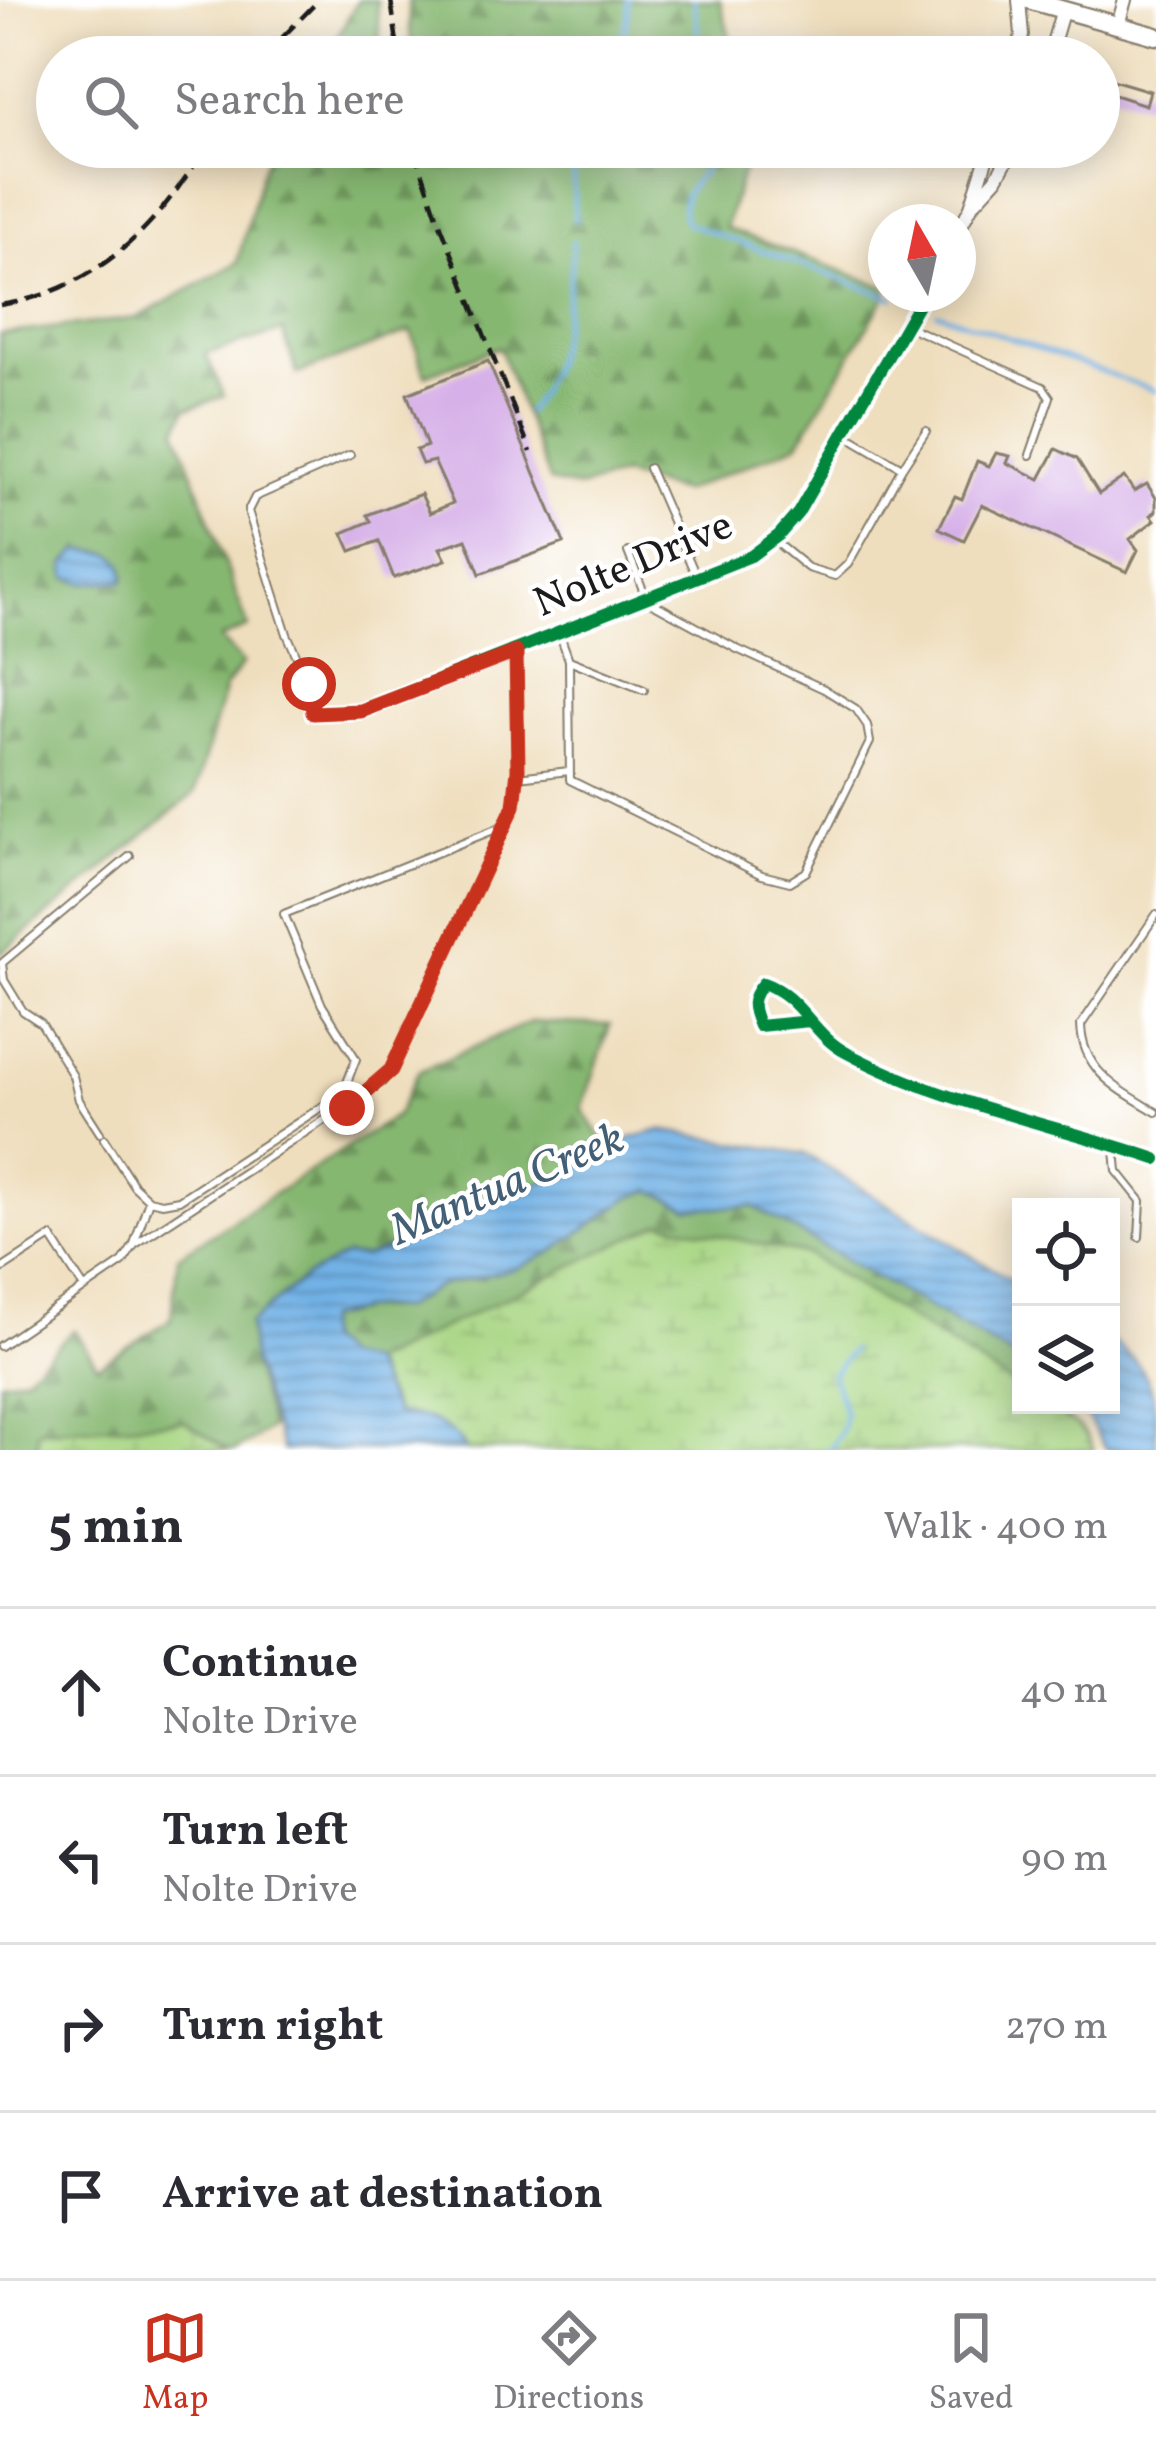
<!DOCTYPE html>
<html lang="en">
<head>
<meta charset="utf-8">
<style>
	:root { --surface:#fff; --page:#f2f2f3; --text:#2b2b33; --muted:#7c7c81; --line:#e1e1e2; --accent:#c8321e }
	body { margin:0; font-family:Vollkorn,serif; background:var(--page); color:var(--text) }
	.controls { position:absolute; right:36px; bottom:36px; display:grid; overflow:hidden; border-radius:0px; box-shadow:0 6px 30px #0003 }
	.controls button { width:108px; height:108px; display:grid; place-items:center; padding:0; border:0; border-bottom:3px solid var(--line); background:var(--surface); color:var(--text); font:60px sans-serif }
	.compass { position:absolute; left:868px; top:204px; width:108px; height:108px; border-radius:50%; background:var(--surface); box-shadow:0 6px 30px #0003; rotate:351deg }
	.stop { position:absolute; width:36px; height:36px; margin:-27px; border:9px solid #c8321e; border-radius:50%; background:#fff }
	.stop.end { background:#c8321e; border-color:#fff; box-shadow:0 3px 12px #0008 }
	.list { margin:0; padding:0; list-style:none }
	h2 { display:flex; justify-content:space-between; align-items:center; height:156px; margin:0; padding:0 48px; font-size:51px }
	h2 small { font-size:39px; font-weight:400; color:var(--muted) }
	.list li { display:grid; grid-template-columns:78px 1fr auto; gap:36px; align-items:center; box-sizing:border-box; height:168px; padding:0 48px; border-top:3px solid var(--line) }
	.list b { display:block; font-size:45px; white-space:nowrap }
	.list p { margin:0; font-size:39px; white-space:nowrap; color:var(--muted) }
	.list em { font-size:39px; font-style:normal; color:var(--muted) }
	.icon { flex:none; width:66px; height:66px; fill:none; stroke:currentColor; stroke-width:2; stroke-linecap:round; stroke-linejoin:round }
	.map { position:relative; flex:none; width:1156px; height:1450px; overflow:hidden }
	.search { position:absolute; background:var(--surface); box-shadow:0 6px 30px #0003; left:36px; right:36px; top:36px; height:132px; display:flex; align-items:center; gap:30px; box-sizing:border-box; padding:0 42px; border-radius:66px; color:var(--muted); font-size:45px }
	.sheet { height:828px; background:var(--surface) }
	nav { display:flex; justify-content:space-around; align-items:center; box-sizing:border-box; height:168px; border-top:3px solid var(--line); background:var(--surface); font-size:33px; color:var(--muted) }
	nav a { display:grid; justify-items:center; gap:6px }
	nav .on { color:var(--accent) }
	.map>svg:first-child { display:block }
	.forest { fill:url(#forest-firs); stroke:#516a46; stroke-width:3 }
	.wetland { fill:url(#wetland-marsh); stroke:#627950; stroke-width:3 }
	.water { fill:url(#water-rules); stroke:#466680; stroke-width:3 }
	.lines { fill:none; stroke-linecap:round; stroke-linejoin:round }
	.stream { stroke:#71b1e5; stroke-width:4.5 }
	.building { fill:#d6b0e8 }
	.service-casing { stroke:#867d6c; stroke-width:10 }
	.minor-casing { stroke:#867d6c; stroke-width:16 }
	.secondary-casing { stroke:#867d6c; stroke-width:21 }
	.service { stroke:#fff; stroke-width:6 }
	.minor { stroke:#fff; stroke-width:12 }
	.secondary { stroke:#fff; stroke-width:16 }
	.rail { stroke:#1c1c1c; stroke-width:4.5; stroke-dasharray:18 9; stroke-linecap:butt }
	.cycleway-casing { stroke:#fff; stroke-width:20 }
	.cycleway { stroke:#00873e; stroke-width:12 }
	.route { stroke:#c8321e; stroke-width:15 }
	.labels { text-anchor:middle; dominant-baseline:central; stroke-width:9; stroke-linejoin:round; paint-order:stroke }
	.street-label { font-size:42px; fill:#1c1c1c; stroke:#fff }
	.water-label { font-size:45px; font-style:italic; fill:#425f76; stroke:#fff }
</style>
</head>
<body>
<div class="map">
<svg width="1156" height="1450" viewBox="0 0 1156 1450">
	<defs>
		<pattern id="forest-firs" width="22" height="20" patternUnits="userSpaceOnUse" patternTransform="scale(3)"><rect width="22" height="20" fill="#86b771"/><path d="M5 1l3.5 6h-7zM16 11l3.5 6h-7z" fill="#6d945c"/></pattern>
		<pattern id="wetland-marsh" width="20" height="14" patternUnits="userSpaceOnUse" patternTransform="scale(3)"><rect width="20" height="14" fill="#a8d683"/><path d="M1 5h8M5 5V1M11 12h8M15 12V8" fill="none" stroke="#90b771"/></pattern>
		<pattern id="water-rules" width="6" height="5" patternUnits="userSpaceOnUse" patternTransform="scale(3)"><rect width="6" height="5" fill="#71b1e5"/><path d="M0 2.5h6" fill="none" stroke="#5c8fb9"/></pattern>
	</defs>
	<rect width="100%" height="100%" fill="#fff"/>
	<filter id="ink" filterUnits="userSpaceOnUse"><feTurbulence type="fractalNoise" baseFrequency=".00833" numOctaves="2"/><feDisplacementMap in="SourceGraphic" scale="24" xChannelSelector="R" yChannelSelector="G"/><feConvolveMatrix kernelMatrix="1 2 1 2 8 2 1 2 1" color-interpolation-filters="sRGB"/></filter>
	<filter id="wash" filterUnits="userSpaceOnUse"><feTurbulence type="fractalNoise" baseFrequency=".004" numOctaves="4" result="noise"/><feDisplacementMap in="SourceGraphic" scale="48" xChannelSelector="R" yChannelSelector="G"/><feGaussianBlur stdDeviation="2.7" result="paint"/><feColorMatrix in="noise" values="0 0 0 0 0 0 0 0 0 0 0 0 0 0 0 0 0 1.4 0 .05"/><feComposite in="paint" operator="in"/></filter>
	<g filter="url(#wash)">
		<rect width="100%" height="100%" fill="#efdebd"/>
		<path class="forest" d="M358 0H377L381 57H326Z
			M408 0H720L735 57H412Z
			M274 147H750L725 228 886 287 887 294 798 444 682 492 622 475 578 488 550 482 499 347 425 375 411 331 297 374 283 331 206 354 224 396 186 409 177 429 248 627 220 639 243 663 225 687 195 793 0 954V334L137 318 237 263 264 164Z
			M530 1022 610 1025 582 1109 606 1145 564 1176 451 1210 402 1244 305 1277 249 1324 252 1360 271 1428 236 1450H228L184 1421 38 1431 37 1450H0V1381L25 1376 74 1330 98 1366 171 1319 178 1256 397 1115 418 1072Z
			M651 1190 689 1208 753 1206 1021 1361V1390L808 1255 662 1223 370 1363 343 1357 324 1339 325 1319 374 1307 401 1309 441 1285 515 1269 554 1251 627 1199Z"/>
		<path class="wetland" d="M662 1222 808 1255 1021 1390V1405C1051 1405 1083 1421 1094 1450H466L462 1443 396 1414 371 1363Z
			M184 1421 228 1450H37V1431Z"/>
		<path class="water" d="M79 550C102 553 128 548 124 581L84 583 67 578 65 564Z
			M660 1130 805 1154 1021 1286V1361L753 1206 689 1208 651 1190 627 1199 554 1251 515 1269 441 1285 401 1309 374 1307 325 1319 324 1339 343 1357 370 1363 396 1414C426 1414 450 1425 466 1450H282L252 1360 249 1324 305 1277 346 1255 363 1257 402 1244 451 1210 564 1176 606 1145Z
			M1111 1341C1156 1372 1156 1396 1156 1450H1107L1080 1405H1111Z"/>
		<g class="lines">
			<path class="stream" d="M694 0 701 57
				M616 57 628 17V0
				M716 147C710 176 671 189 686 223L893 298
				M575 220 573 179 579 147
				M937 312 1156 391
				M527 412C562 364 569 298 573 241
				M829 1450C856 1415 841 1406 832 1374L852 1350"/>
		</g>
		<g id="blocks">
			<path class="building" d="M1106 78 1150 91 1146 105 1102 91Z
				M488 361 564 543 480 574 466 539 440 548 446 560 394 578 379 541 351 551 343 533 371 521 367 515 421 494 430 513 453 503 434 461 422 464 416 450 427 446 407 394Z
				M1056 449 1077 459 1099 494 1124 477 1134 491 1147 484 1156 498V511L1151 515 1155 520 1130 539 1138 550 1127 572 982 505 964 540 939 528 955 496 962 499 977 461 989 466 996 453 1010 456 1007 463 1040 479Z"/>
		</g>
	</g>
	<g filter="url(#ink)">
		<use href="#blocks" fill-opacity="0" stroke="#867d6c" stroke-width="3"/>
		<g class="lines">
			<defs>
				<path id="service" d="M907 326 1043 387 1050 397 1030 455
					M844 434 902 468 926 431
					M649 468 696 576
					M776 542 808 568 835 576 848 564 902 468
					M560 635 569 660 570 780 762 875 790 882 806 872 870 742 867 725 856 709 824 689 737 649 647 600 628 552
					M569 660 644 690
					M313 713 309 684 287 634 248 511 255 497 350 455
					M518 777 569 771
					M1156 915 1081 1025C1082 1072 1120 1090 1156 1112
					M100 1133 79 1100 73 1076 41 1023 23 1011 4 980 2 963 130 856
					M104 1139 134 1186 149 1200
					M1115 1150 1117 1171 1141 1201 1139 1237
					M134 1244 149 1200 162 1203 179 1200 343 1093 356 1059 322 1005 284 914 501 827
					M0 1270 51 1237 84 1288
					M0 1346 123 1262 134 1245 382 1082 391 1070 514 806 518 770 516 652"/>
				<path id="minor" d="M1118 25 1125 0
					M1016 57 1022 35 1019 0
					M1049 57 1063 9
					M976 201 996 179 1014 147
					M958 231 971 207 990 147
					M313 713 361 711 751 556 779 535 798 513 924 294
					M810 1021 759 1026C751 1008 749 999 763 983 801 996 812 1035 847 1053 943 1104 1054 1124 1156 1159"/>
				<path id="secondary" d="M1028 0 1156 36"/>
			</defs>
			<use href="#service" class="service-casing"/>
			<use href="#minor" class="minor-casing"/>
			<use href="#secondary" class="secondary-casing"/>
			<use href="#service" class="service"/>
			<use href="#minor" class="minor"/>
			<use href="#secondary" class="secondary"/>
			<path class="rail" d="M391 0 399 57
				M263 57 319 0
				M414 147 437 216 531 452
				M0 305C97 290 157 227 205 147"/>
			<defs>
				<path id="cycleway" d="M313 713 361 711 751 556 779 535 798 513 924 294
					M810 1021 759 1026C751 1008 749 999 763 983 801 996 812 1035 847 1053 943 1104 1054 1124 1156 1159"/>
			</defs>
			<use href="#cycleway" class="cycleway-casing"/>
			<use href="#cycleway" class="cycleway"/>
		</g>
	</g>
	<g class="lines" filter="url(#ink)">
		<path class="route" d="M309 684 313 713 361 711 516 652 518 770 514 806 391 1070 347 1108"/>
	</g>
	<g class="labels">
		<g class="street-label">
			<text transform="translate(634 566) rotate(-23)">Nolte Drive</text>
		</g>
		<g class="water-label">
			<text transform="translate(508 1186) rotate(-23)">Mantua Creek</text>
		</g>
	</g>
</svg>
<div class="controls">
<button><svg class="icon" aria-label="locate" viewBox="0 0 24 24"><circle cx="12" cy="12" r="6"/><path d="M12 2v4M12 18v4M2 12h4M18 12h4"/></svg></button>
<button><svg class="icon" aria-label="layers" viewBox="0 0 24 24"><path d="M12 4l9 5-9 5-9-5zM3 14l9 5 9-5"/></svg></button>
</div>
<svg class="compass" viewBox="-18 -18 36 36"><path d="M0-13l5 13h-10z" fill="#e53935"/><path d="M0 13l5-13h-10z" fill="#7c7c81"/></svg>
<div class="stop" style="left:309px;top:684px"></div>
<div class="stop end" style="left:347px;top:1108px"></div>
<div class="search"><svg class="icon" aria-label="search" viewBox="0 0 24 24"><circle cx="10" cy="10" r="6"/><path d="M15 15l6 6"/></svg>Search here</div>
</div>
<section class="sheet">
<h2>5 min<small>Walk · 400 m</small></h2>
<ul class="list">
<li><svg class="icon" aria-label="ahead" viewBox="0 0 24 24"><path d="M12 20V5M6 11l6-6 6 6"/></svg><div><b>Continue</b><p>Nolte Drive</p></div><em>40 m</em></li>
<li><svg class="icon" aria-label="left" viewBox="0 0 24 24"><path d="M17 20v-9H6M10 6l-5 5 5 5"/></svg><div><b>Turn left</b><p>Nolte Drive</p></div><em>90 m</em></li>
<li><svg class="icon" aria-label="right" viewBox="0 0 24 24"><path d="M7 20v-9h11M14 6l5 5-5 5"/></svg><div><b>Turn right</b></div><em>270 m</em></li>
<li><svg class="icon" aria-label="arrive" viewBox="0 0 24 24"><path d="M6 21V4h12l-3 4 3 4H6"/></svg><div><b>Arrive at destination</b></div></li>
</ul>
</section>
<nav>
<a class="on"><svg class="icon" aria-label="map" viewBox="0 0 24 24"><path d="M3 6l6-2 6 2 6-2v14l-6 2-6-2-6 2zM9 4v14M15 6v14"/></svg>Map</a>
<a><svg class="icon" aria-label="directions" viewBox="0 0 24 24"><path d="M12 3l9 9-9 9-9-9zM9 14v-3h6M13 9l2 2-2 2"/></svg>Directions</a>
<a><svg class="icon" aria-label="saved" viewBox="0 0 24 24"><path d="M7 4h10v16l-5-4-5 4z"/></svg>Saved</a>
</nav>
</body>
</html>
